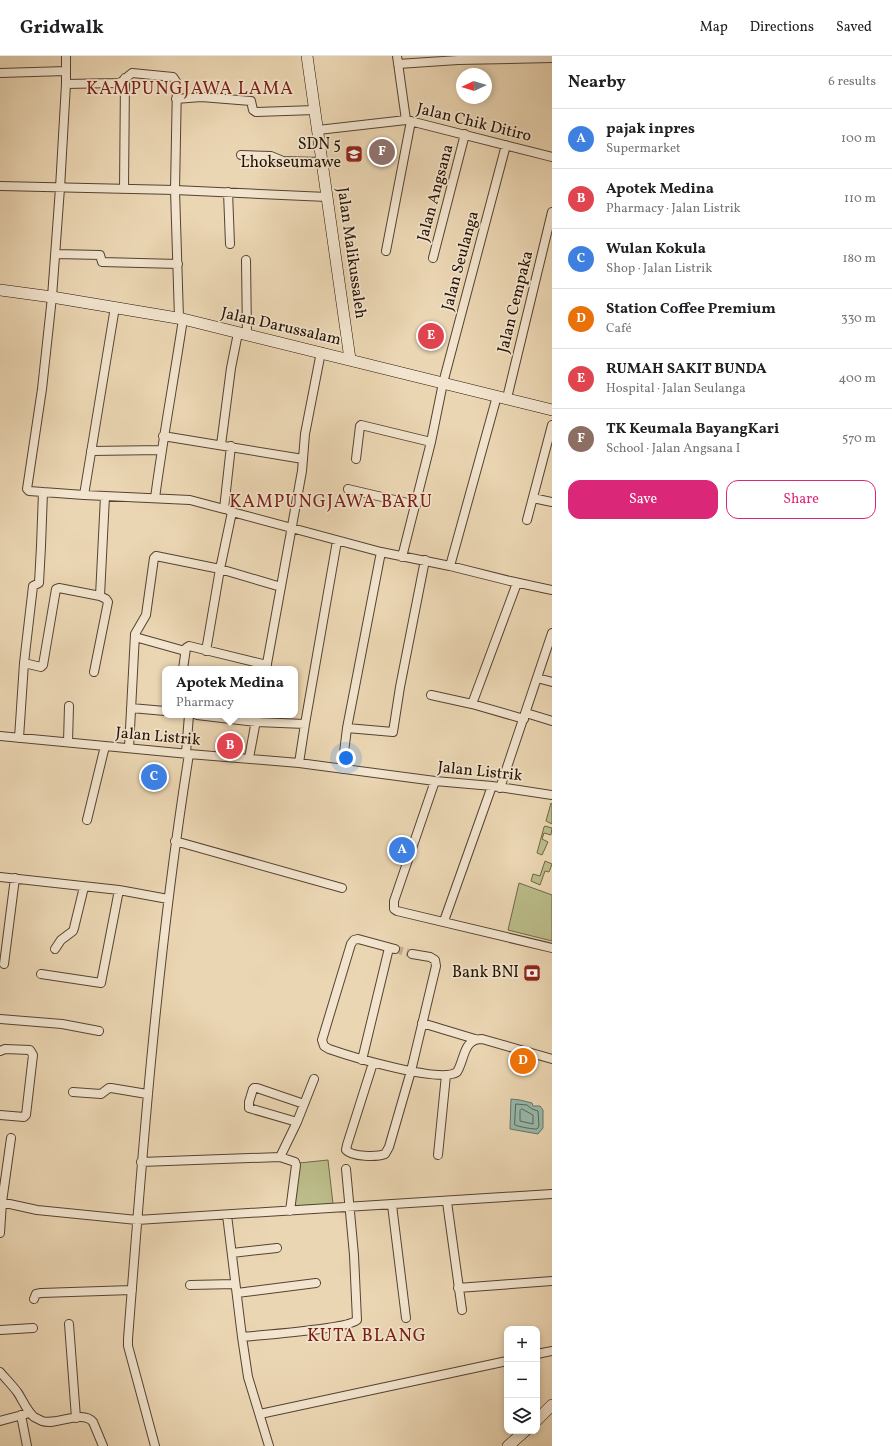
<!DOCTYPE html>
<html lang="en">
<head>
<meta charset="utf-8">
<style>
	:root { --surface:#fff; --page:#f2f2f2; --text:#202124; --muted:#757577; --line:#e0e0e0; --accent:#db2777 }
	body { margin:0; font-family:Vollkorn,serif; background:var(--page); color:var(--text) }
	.controls { position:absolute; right:12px; bottom:12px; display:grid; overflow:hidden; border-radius:8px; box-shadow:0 2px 6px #0003 }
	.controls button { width:36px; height:36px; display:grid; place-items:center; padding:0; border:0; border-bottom:1px solid var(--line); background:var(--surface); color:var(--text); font:20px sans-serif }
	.compass { position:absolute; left:456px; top:12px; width:36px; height:36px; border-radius:50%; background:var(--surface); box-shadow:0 2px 6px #0003; rotate:266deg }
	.you { position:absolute; left:346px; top:702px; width:14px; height:14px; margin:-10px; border:3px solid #fff; border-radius:50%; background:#1a73e8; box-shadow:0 0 0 6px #1a73e833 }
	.badge { display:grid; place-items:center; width:26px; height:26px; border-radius:50%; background:var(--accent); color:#fff; font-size:13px; font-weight:700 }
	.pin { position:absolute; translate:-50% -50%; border:2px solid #fff; box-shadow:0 1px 4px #0006 }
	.popup { position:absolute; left:162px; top:610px; width:136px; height:52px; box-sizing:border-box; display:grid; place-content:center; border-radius:8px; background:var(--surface); filter:drop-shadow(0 1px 3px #0005); font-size:13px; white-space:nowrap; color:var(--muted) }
	.popup b { font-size:15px; color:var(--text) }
	.popup::after { content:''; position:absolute; left:50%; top:100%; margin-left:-8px; border:8px solid transparent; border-top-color:var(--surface) }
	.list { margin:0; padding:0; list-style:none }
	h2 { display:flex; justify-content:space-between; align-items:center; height:52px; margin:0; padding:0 16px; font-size:17px }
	h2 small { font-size:13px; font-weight:400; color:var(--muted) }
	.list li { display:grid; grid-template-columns:26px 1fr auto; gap:12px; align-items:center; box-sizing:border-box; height:60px; padding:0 16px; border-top:1px solid var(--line) }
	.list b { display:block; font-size:15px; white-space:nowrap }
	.list p { margin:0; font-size:13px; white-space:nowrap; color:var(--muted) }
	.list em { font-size:13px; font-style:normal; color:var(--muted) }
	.actions { display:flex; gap:8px; padding:12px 16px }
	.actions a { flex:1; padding:9px 0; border:1px solid var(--accent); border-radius:12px; text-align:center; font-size:14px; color:var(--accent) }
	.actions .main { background:var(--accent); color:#fff }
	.icon { flex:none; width:22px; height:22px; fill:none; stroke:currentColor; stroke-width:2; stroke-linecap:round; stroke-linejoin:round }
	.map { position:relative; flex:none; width:552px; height:1390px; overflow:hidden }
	header { display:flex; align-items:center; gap:24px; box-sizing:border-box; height:56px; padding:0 20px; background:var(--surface); border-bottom:1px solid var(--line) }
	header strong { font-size:19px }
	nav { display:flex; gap:22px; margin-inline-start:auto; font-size:14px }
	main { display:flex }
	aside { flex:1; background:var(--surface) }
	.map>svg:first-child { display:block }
	.green { fill:#bbbd8a; stroke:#6f6847 }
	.water { fill:#98b9ac; stroke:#697669 }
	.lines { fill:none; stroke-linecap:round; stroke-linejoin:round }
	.shore { stroke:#5e6658; stroke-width:1 }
	.street-tunnel { stroke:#c3af90; stroke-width:8; stroke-dasharray:8 4; stroke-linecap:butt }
	.street-casing { stroke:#554330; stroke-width:10 }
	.secondary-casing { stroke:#231204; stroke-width:12 }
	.street { stroke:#f2e4ce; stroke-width:8 }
	.secondary { stroke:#f2e4ce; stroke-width:11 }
	.labels { text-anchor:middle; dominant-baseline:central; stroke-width:3.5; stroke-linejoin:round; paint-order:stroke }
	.street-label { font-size:16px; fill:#231204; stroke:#f2e4ce }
	.poi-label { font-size:16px; fill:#231204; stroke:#f2e4ce; text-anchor:end }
	.quarter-label { font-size:18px; letter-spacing:1px; fill:#7a1f14; stroke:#f2e4ce }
</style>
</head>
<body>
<header>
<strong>Gridwalk</strong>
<nav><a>Map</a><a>Directions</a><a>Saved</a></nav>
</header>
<main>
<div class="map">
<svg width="552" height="1390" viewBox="0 0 552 1390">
	<rect width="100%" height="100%" fill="#ebd6b3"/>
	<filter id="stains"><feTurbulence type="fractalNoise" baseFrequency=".005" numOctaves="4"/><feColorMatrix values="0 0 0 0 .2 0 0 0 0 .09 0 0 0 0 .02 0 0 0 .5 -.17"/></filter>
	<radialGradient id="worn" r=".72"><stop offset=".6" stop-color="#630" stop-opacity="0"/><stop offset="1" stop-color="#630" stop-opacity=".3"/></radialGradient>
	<path class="green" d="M551 747 552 748V768L546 765Z
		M545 770 552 772 551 779 544 777 542 783 548 786 542 799 537 797 544 771Z
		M545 805 552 808 549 816 545 815 540 829 531 825 533 818 540 820Z
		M519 827 552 839V885L508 874Z
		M328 1104 333 1148 293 1150 299 1107Z"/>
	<path class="water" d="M511 1043 520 1044 532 1047 533 1050H540L543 1054V1072L538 1078 510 1073Z"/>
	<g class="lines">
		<path class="shore" d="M516 1048 527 1049 532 1053 538 1055 539 1070 537 1073C531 1073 520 1071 515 1069Z
			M522 1053 533 1059V1068L520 1065V1055Z"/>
		<path class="street-tunnel" d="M395 893 412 898"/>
		<defs>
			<path id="street" d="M66 0V28L60 132 52 241 42 333 27 433 29 435 84 439 190 444 224 453 231 390
				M397 0 406 64
				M398 8 458 4 552 2
				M0 17 66 15
				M66 28 117 27 121 26 132 17 173 21 177 27 175 134 179 262
				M176 43 201 41 251 45 253 54 256 56 315 54
				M318 74 406 64 552 101
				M241 99 271 100 283 105 322 106
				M0 130 175 134 327 141
				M124 133 125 22
				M228 136 230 188
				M386 195 411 65
				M56 198 100 199 102 206 178 208
				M433 202 465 78
				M246 204 247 279
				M507 342 552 156
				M163 380 303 403
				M221 389 231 312 238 277
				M91 395 161 394
				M356 403 360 370 361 369 431 386
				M348 433 416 449
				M84 439 115 251
				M155 442C163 382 174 323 183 263
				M533 442 552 446
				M232 456 381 496 450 510 510 525 552 534
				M527 464 552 369
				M402 501 431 386 443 327 506 89
				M450 510 497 340
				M135 581 185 595
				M206 595 220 513 232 456 228 454
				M24 607 33 530 39 527 41 490 43 436
				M183 613 186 592 189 590 267 609
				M266 613 302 415 305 378 321 296
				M94 616 108 546 106 543 100 540 105 440
				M537 622 552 626
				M431 639 472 648 524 663
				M472 648 517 527
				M131 652 165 655
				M526 657 552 665
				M197 659 256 666 305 668
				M347 672 393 676 400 631 425 504
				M0 680 189 698 299 707 435 725 492 730 552 739
				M19 682 24 607 41 611 43 609 56 533 59 532 100 540
				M68 686 69 650
				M129 692 135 578 146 559 154 502 156 500 220 513 281 531
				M186 697 189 659
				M249 702 257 659
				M299 707 305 668 337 485
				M342 713 347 672 381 496
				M435 725 394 845V853L397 855 552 892
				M500 732 552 577
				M87 764 105 690
				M175 785 342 832
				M0 821 119 834 168 843
				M444 865 492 730
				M55 893 61 884 73 875 74 872 84 831
				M395 893 358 883 354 884 351 888 322 984 324 990 329 993C349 1000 441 1028 457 1016 465 1003 463 983 482 983L552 1003
				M4 908 15 822
				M41 918 101 927 119 834
				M0 963 62 968 99 975
				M422 967 475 983
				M0 995 5 993 30 994 33 999 26 1059 24 1061 0 1059
				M362 1004 389 892
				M373 1007 347 1089 346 1094C352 1101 377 1101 385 1098L389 1091 411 1015 436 910 435 904 430 901 412 898
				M73 1036 101 1038 109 1032H111L147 1038
				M297 1066 249 1052V1046L253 1033 254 1032H257L304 1048
				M438 1099 446 1019
				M280 1101 297 1066 314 1023
				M141 1106 280 1101 295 1106 296 1109 290 1155
				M0 1146 37 1154 137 1164 552 1138
				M447 1146 462 1254
				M392 1149 406 1262
				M227 1159 242 1281 248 1321 269 1390
				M0 1177 2 1146 11 1082
				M232 1197 277 1192
				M190 1229 235 1228
				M458 1232 552 1225
				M237 1237 316 1227
				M34 1243 36 1238 41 1237 132 1234
				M69 1268 76 1362
				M0 1274 33 1272
				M242 1281C260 1279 348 1273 357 1264L354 1199 346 1113
				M537 1298 552 1295
				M0 1316C6 1323 13 1330 18 1337 23 1345 27 1355 34 1361 36 1362 40 1364 42 1365 57 1370 82 1353 93 1366L103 1390
				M260 1358 507 1305
				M21 1359 27 1390
				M0 1365 26 1358
				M155 1390 128 1290V1283C143 1087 158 892 189 698"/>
			<path id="secondary" d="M307 0 350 303
				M0 234 52 241 183 263 552 354
				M537 1364 552 1349
				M508 1390 525 1375"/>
		</defs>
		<use href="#street" class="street-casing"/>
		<use href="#secondary" class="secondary-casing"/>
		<use href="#street" class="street"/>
		<use href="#secondary" class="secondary"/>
	</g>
	<defs>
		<symbol id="school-square" viewBox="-11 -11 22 22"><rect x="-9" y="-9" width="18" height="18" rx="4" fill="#8f2418" stroke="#f2e4ce"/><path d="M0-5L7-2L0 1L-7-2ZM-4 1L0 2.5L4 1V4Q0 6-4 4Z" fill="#fff"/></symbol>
		<symbol id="bank-square" viewBox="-11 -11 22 22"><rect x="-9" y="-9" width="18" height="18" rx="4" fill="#8f2418" stroke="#f2e4ce"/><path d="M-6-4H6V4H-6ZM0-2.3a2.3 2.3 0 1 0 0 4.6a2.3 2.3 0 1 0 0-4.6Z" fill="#fff"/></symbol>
	</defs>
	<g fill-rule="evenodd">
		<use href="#school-square" x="344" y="88" width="20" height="20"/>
		<use href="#bank-square" x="522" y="907" width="20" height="20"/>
	</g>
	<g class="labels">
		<g class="street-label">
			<text transform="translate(474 67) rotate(14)">Jalan Chik Ditiro</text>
			<text transform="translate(436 137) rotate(-75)">Jalan Angsana</text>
			<text transform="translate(351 197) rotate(82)">Jalan Malikussaleh</text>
			<text transform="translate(461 205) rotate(-75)">Jalan Seulanga</text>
			<text transform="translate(516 246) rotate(-76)">Jalan Cempaka</text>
			<text transform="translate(281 271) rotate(13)">Jalan Darussalam</text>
			<text transform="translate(158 681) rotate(5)">Jalan Listrik</text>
			<text transform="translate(480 716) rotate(6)">Jalan Listrik</text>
		</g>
		<g class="poi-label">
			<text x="341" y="89">SDN 5<tspan x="341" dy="18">Lhokseumawe</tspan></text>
			<text x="519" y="917">Bank BNI</text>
		</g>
		<g class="quarter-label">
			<text x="190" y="33">KAMPUNGJAWA LAMA</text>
			<text x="331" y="446">KAMPUNGJAWA BARU</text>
			<text x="367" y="1280">KUTA BLANG</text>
		</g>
	</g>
	<rect width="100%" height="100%" filter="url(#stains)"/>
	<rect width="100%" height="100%" fill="url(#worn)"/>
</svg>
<div class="controls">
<button>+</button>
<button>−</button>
<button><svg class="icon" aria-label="layers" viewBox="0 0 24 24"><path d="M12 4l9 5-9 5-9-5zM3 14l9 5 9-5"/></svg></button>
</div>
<svg class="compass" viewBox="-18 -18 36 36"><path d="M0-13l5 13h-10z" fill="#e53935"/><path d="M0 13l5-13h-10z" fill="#757577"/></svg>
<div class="you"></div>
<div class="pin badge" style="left:402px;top:794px;background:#3f7fe0">A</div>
<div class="pin badge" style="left:230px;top:690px;background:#e0444e">B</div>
<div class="popup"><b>Apotek Medina</b>Pharmacy</div>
<div class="pin badge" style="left:154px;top:721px;background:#3f7fe0">C</div>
<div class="pin badge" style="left:523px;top:1005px;background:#e8710a">D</div>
<div class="pin badge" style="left:431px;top:280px;background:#e0444e">E</div>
<div class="pin badge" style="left:382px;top:96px;background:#8d6e63">F</div>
</div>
<aside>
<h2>Nearby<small>6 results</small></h2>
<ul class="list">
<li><span class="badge" style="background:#3f7fe0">A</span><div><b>pajak inpres</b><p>Supermarket</p></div><em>100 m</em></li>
<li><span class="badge" style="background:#e0444e">B</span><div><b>Apotek Medina</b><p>Pharmacy · Jalan Listrik</p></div><em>110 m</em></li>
<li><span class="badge" style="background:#3f7fe0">C</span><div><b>Wulan Kokula</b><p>Shop · Jalan Listrik</p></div><em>180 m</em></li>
<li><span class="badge" style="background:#e8710a">D</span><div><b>Station Coffee Premium</b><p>Café</p></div><em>330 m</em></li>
<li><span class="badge" style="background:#e0444e">E</span><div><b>RUMAH SAKIT BUNDA</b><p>Hospital · Jalan Seulanga</p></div><em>400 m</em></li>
<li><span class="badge" style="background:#8d6e63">F</span><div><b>TK Keumala BayangKari</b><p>School · Jalan Angsana I</p></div><em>570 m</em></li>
</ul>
<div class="actions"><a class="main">Save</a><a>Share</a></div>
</aside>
</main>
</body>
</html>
